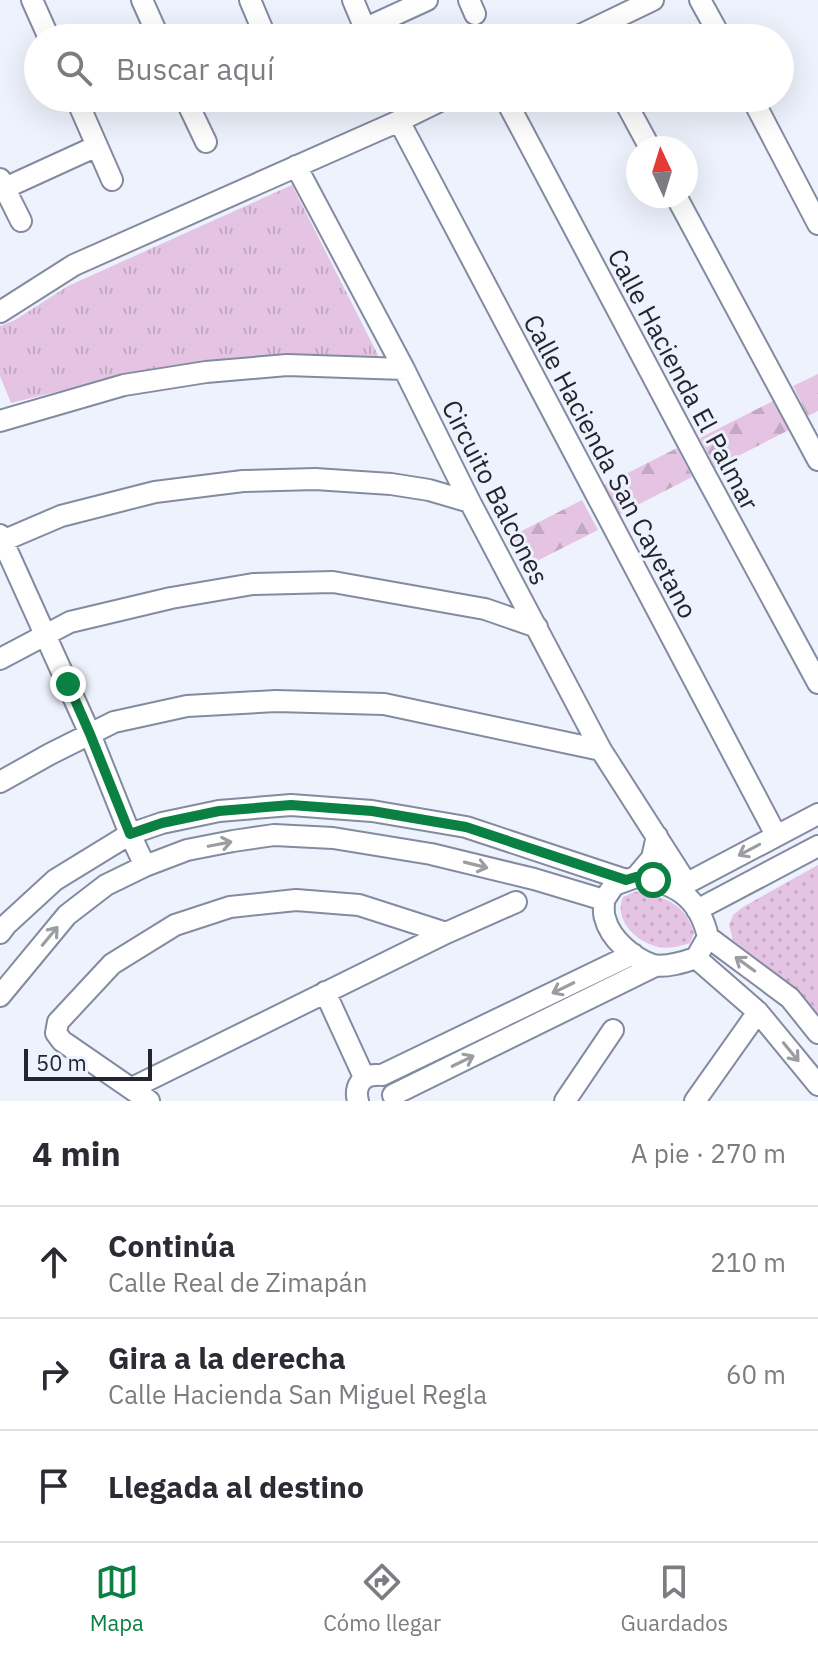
<!DOCTYPE html>
<html lang="es">
<head>
<meta charset="utf-8">
<style>
	:root { --surface:#fff; --page:#f7f7f7; --text:#2b2b33; --muted:#7c7c81; --line:#e1e1e2; --accent:#0b8043 }
	body { margin:0; font-family:"IBM Plex Sans",sans-serif; background:var(--page); color:var(--text) }
	.compass { position:absolute; left:626px; top:136px; width:72px; height:72px; border-radius:50%; background:var(--surface); box-shadow:0 8px 32px #0002; rotate:356deg }
	.scale { position:absolute; left:24px; bottom:20px; width:128px; box-sizing:border-box; padding-left:8px; border:4px solid #23262f; border-top:0; font-size:22px; line-height:28px; white-space:nowrap; color:#23262f; -webkit-text-stroke:6px #eef2fc; paint-order:stroke }
	.stop { position:absolute; width:24px; height:24px; margin:-18px; border:6px solid #0b8043; border-radius:50%; background:#fff }
	.stop.end { background:#0b8043; border-color:#fff; box-shadow:0 2px 8px #0008 }
	.list { margin:0; padding:0; list-style:none }
	h2 { display:flex; justify-content:space-between; align-items:center; height:104px; margin:0; padding:0 32px; font-size:34px }
	h2 small { font-size:26px; font-weight:400; color:var(--muted) }
	.list li { display:grid; grid-template-columns:52px 1fr auto; gap:24px; align-items:center; box-sizing:border-box; height:112px; padding:0 32px; border-top:2px solid var(--line) }
	.list b { display:block; font-size:30px; white-space:nowrap }
	.list p { margin:0; font-size:26px; white-space:nowrap; color:var(--muted) }
	.list em { font-size:26px; font-style:normal; color:var(--muted) }
	.icon { flex:none; width:44px; height:44px; fill:none; stroke:currentColor; stroke-width:2; stroke-linecap:round; stroke-linejoin:round }
	.map { position:relative; flex:none; width:818px; height:1101px; overflow:hidden }
	.search { position:absolute; background:var(--surface); box-shadow:0 8px 32px #0002; left:24px; right:24px; top:24px; height:88px; display:flex; align-items:center; gap:20px; box-sizing:border-box; padding:0 28px; border-radius:44px; color:var(--muted); font-size:30px }
	.sheet { height:440px; background:var(--surface) }
	nav { display:flex; justify-content:space-around; align-items:center; box-sizing:border-box; height:112px; border-top:2px solid var(--line); background:var(--surface); font-size:22px; color:var(--muted) }
	nav a { display:grid; justify-items:center; gap:4px }
	nav .on { color:var(--accent) }
	.map>svg:first-child { display:block }
	.grass { fill:url(#grass-dots) }
	.forest { fill:url(#forest-firs) }
	.park { fill:url(#park-tufts) }
	.lines { fill:none; stroke-linecap:round; stroke-linejoin:round }
	.minor-casing { stroke:#838ba1; stroke-width:24 }
	.minor { stroke:#fff; stroke-width:20 }
	.oneway { stroke:#9c9da1 }
	.route { stroke:#0b8043; stroke-width:10 }
	.labels { text-anchor:middle; dominant-baseline:central; stroke-width:6; stroke-linejoin:round; paint-order:stroke }
	.street-label { font-size:26px; fill:#23262f; stroke:#eef2fc }
</style>
</head>
<body>
<div class="map">
<svg width="818" height="1101" viewBox="0 0 818 1101">
	<defs>
		<pattern id="grass-dots" width="8" height="8" patternUnits="userSpaceOnUse" patternTransform="scale(2)"><rect width="8" height="8" fill="#e4c4e2"/><path d="M2 2h.1M6 6h.1" fill="none" stroke="#c3a8c2" stroke-width="1.8" stroke-linecap="round"/></pattern>
		<pattern id="forest-firs" width="22" height="20" patternUnits="userSpaceOnUse" patternTransform="scale(2)"><rect width="22" height="20" fill="#e4c4e2"/><path d="M5 1l3.5 6h-7zM16 11l3.5 6h-7z" fill="#c3a8c2"/></pattern>
		<pattern id="park-tufts" width="24" height="20" patternUnits="userSpaceOnUse" patternTransform="scale(2)"><rect width="24" height="20" fill="#e4c4e2"/><path d="M3 7l-1-3M5 7V3M7 7l1-3M15 17l-1-3M17 17v-4M19 17l1-3" fill="none" stroke="#c3a8c2"/></pattern>
	</defs>
	<rect width="100%" height="100%" fill="#eef2fc"/>
	<path class="grass" d="M818 865V1014L811 1005 733 940 729 925 733 915 743 907Z
		M643 891C670 901 685 904 694 933L690 943C680 946 670 949 659 947 637 943 613 920 623 897L634 892Z"/>
	<path class="forest" d="M818 374V411L808 416 793 386Z
		M775 400 789 430 715 468 700 438Z
		M677 448 692 477 618 515 602 486Z
		M582 500 598 530 523 568 508 538Z"/>
	<path class="park" d="M292 185 381 361 360 358 241 357 150 369 11 403 0 376V326L15 320 68 286Z"/>
	<g class="lines">
		<defs>
			<path id="minor" d="M32 0 49 38
				M142 0 159 38
				M250 0 266 38
				M353 0 369 38
				M469 0 475 14
				M700 0 721 38
				M366 28 427 0
				M574 38 653 0
				M76 98 112 180
				M185 98 206 142
				M505 98 703 471 818 683
				M623 98 650 148
				M752 98 818 224
				M399 121 776 835
				M296 166 404 369 470 502 601 750 687 884
				M0 179 21 221
				M5 188 97 146
				M676 196 818 460
				M0 312 74 265 399 121 446 98
				M0 421 124 385 206 372 287 365 404 369
				M0 535 90 734 130 834 145 866
				M0 542 61 516 155 492 243 481 315 479 391 484 429 490 470 502
				M0 659 70 622 171 598 253 584 333 582 485 609 537 627
				M0 782 50 754 114 722 187 706 276 701 384 704 601 750
				M636 877C676 883 699 897 708 937L696 958C684 962 666 968 653 965 634 959 610 939 605 918 603 913 604 905 604 900L614 885Z
				M636 877 652 858 657 836
				M676 889 818 814
				M697 910 818 846
				M0 933 6 925 55 880 130 834 162 823 219 811 291 805 372 811 466 827 626 880
				M708 937 790 998 818 1033
				M696 958 758 1012 818 1085
				M325 992 364 1077
				M0 996 67 915 106 885 145 866 187 850 233 841 274 835 333 838 431 854 534 879 604 900
				M382 1075 633 954
				M132 1088 446 933 516 902
				M393 1095 655 966
				M149 1101 62 1041 56 1033 58 1022 112 964 175 925 230 907 296 900 359 905 446 933
				M358 1101C354 1087 362 1074 377 1075
				M565 1101 613 1030
				M695 1101 758 1012"/>
		</defs>
		<use href="#minor" class="minor-casing"/>
		<use href="#minor" class="minor"/>
	</g>
	<defs><path id="oneway-shaft" d="M-6 0H5M1.5-3L5.5 0L1.5 3" fill="none" stroke-width="1.6" stroke-linecap="round" stroke-linejoin="round" transform="scale(2)"/></defs>
	<g class="oneway">
		<use href="#oneway-shaft" transform="translate(220 844) rotate(-11)"/>
		<use href="#oneway-shaft" transform="translate(749 850) rotate(152)"/>
		<use href="#oneway-shaft" transform="translate(476 865) rotate(14)"/>
		<use href="#oneway-shaft" transform="translate(50 936) rotate(-50)"/>
		<use href="#oneway-shaft" transform="translate(745 964) rotate(-144)"/>
		<use href="#oneway-shaft" transform="translate(563 988) rotate(154)"/>
		<use href="#oneway-shaft" transform="translate(791 1052) rotate(51)"/>
		<use href="#oneway-shaft" transform="translate(463 1061) rotate(-26)"/>
	</g>
	<g class="lines">
		<path class="route" d="M68 684 90 734 130 834 162 823 219 811 291 805 372 811 466 827 626 880 636 877 653 880"/>
	</g>
	<g class="labels">
		<g class="street-label">
			<text transform="translate(684 379) rotate(62)">Calle Hacienda El Palmar</text>
			<text transform="translate(611 466) rotate(62)">Calle Hacienda San Cayetano</text>
			<text transform="translate(496 492) rotate(63)">Circuito Balcones</text>
		</g>
	</g>
</svg>
<svg class="compass" viewBox="-18 -18 36 36"><path d="M0-13l5 13h-10z" fill="#e53935"/><path d="M0 13l5-13h-10z" fill="#7c7c81"/></svg>
<div class="scale">50 m</div>
<div class="stop" style="left:653px;top:880px"></div>
<div class="stop end" style="left:68px;top:684px"></div>
<div class="search"><svg class="icon" aria-label="search" viewBox="0 0 24 24"><circle cx="10" cy="10" r="6"/><path d="M15 15l6 6"/></svg>Buscar aquí</div>
</div>
<section class="sheet">
<h2>4 min<small>A pie · 270 m</small></h2>
<ul class="list">
<li><svg class="icon" aria-label="ahead" viewBox="0 0 24 24"><path d="M12 20V5M6 11l6-6 6 6"/></svg><div><b>Continúa</b><p>Calle Real de Zimapán</p></div><em>210 m</em></li>
<li><svg class="icon" aria-label="right" viewBox="0 0 24 24"><path d="M7 20v-9h11M14 6l5 5-5 5"/></svg><div><b>Gira a la derecha</b><p>Calle Hacienda San Miguel Regla</p></div><em>60 m</em></li>
<li><svg class="icon" aria-label="arrive" viewBox="0 0 24 24"><path d="M6 21V4h12l-3 4 3 4H6"/></svg><div><b>Llegada al destino</b></div></li>
</ul>
</section>
<nav>
<a class="on"><svg class="icon" aria-label="map" viewBox="0 0 24 24"><path d="M3 6l6-2 6 2 6-2v14l-6 2-6-2-6 2zM9 4v14M15 6v14"/></svg>Mapa</a>
<a><svg class="icon" aria-label="directions" viewBox="0 0 24 24"><path d="M12 3l9 9-9 9-9-9zM9 14v-3h6M13 9l2 2-2 2"/></svg>Cómo llegar</a>
<a><svg class="icon" aria-label="saved" viewBox="0 0 24 24"><path d="M7 4h10v16l-5-4-5 4z"/></svg>Guardados</a>
</nav>
</body>
</html>
